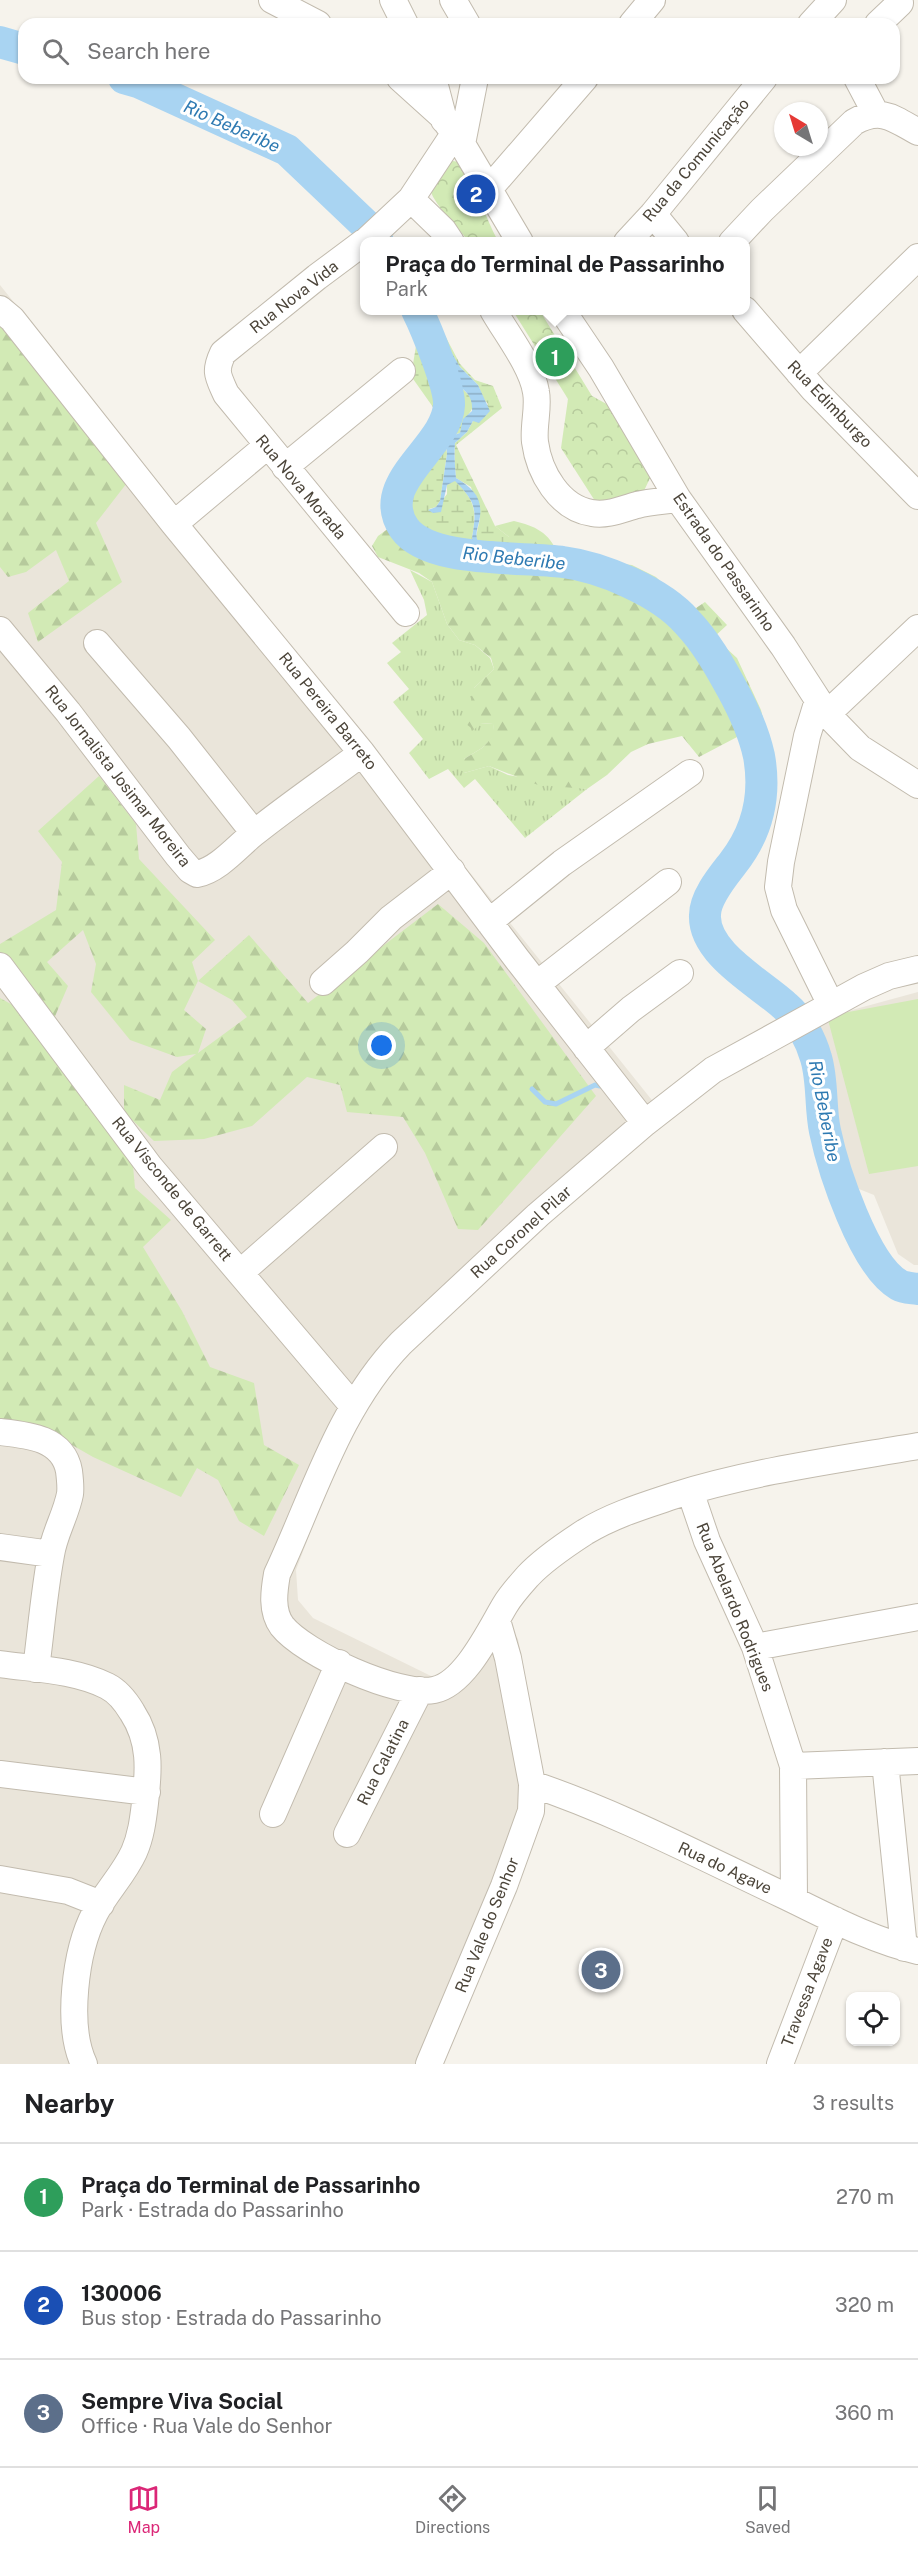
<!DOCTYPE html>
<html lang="en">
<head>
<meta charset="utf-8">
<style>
	:root { --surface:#fff; --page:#f2f2f2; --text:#202124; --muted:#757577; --line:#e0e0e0; --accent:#db2777 }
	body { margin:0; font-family:"Public Sans",sans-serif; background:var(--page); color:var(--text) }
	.controls { position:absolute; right:18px; bottom:18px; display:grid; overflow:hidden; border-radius:12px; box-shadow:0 2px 4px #0004 }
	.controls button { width:54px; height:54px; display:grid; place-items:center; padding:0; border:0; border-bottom:2px solid var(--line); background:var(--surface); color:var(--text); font:30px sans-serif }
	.compass { position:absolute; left:774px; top:102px; width:54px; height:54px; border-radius:50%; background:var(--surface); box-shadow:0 2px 4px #0004; rotate:322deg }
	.you { position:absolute; left:382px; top:1046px; width:21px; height:21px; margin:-15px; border:4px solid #fff; border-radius:50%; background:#1a73e8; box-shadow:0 0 0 9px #1a73e833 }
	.badge { display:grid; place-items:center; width:39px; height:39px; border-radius:50%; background:var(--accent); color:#fff; font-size:20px; font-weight:700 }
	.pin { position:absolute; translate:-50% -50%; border:3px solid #fff; box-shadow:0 2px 6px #0006 }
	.popup { position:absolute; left:360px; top:237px; width:390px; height:78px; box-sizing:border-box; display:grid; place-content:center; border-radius:12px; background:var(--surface); filter:drop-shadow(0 2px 4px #0005); font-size:20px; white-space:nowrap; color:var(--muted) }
	.popup b { font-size:22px; color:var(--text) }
	.popup::after { content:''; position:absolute; left:50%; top:100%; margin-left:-12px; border:12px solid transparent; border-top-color:var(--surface) }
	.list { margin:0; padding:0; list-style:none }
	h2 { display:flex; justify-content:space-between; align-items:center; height:78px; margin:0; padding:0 24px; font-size:26px }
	h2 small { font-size:20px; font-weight:400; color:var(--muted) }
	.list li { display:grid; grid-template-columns:39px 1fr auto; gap:18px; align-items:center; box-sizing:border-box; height:108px; padding:0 24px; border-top:2px solid var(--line) }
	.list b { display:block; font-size:22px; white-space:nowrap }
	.list p { margin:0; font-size:20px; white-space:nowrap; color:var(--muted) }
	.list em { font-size:20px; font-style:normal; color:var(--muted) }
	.icon { flex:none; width:33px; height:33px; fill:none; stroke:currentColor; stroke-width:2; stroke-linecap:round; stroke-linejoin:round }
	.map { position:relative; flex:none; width:918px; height:2064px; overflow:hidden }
	.search { position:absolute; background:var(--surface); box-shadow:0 2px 4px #0004; left:18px; right:18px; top:18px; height:66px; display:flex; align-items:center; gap:15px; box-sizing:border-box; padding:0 21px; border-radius:18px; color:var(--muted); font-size:22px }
	.sheet { height:402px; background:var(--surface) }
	nav { display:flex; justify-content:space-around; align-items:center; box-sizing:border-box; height:84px; border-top:2px solid var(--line); background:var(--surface); font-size:16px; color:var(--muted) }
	nav a { display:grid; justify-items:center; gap:3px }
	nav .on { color:var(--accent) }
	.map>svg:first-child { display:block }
	.residential { fill:#eae5da }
	.grass { fill:url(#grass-tufts) }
	.forest { fill:url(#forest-firs); fill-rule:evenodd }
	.wetland { fill:url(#wetland-marsh) }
	.park { fill:url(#park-crowns) }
	.garden { fill:#d2eab5 }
	.water { fill:url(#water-rules) }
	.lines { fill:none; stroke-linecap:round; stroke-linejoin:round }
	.stream { stroke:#a9d4f2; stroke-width:5 }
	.river { stroke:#a9d4f2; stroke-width:32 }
	.minor-casing { stroke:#c2bbae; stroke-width:28 }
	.minor { stroke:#fff; stroke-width:26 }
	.labels { text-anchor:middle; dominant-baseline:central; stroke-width:6; stroke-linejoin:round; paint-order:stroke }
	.street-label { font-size:16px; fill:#4b4439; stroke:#fff }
	.water-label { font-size:18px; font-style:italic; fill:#2e7ab2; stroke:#fff }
</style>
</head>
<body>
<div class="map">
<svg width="918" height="2064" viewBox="0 0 918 2064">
	<defs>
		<pattern id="grass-tufts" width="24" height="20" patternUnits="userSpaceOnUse" patternTransform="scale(1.5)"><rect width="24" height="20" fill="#d2eab5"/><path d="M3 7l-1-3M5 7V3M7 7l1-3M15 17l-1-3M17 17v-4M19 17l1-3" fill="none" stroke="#b6ca9c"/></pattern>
		<pattern id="forest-firs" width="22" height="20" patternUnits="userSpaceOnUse" patternTransform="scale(1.5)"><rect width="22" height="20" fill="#d2eab5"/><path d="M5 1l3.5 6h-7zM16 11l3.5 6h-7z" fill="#b6ca9c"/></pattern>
		<pattern id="wetland-marsh" width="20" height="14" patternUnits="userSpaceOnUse" patternTransform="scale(1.5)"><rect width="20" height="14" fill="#d2eab5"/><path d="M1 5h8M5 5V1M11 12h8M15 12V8" fill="none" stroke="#b6ca9c"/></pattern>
		<pattern id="park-crowns" width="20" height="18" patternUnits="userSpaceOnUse" patternTransform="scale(1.5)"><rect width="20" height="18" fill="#d2eab5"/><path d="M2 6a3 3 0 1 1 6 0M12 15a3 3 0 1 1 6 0" fill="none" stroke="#b6ca9c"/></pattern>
		<pattern id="water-rules" width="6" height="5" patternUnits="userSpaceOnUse" patternTransform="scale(1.5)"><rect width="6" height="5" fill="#a9d4f2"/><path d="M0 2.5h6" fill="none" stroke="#8caec5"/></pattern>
	</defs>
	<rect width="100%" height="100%" fill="#f6f3ec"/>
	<path class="residential" d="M0 285 655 1104 395 1355 350 1427 296 1570 298 1600 313 1618 431 1676 469 1673 506 1622 518 1639 546 1787 435 2064H0Z
		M918 992V1265H914L898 1254 874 1195 839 1181 821 1147 812 1110 824 1059 819 1019Z"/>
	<path class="grass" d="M410 570 432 582 447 624 459 640 475 645 490 658 494 669 474 688 480 723 493 724 495 736 482 748 464 759V773L489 766 508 775 587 789 525 838 475 779 464 788 448 769 429 779 409 753 423 739 393 702 409 689 387 663 401 652 392 643 427 615 424 600Z"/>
	<path class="forest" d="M0 320 130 479 96 523 122 582 38 642 28 613 69 581 56 550 26 572 8 577 0 567Z
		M514 521C535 526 549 532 558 554L586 560 632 565 656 577 677 598 696 608 705 602 727 625 714 637 737 658 761 710 765 727 757 734 739 736 699 757 682 736 648 744 631 752 607 775 587 789 538 785 489 766 464 773V759L482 748 494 736 493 724 480 723 474 730 466 724 474 688 494 669 491 658 475 645 459 640 447 624 432 582 419 573 378 557 372 546 378 536 389 528 419 552 474 564 510 549 509 537 495 526Z
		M99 776 136 824 139 859 215 940 192 962 198 981 249 935 308 1003 438 904 484 943 596 1096 478 1230 458 1229 425 1153 403 1117 347 1112 340 1085 307 1077 252 1126 204 1139 154 1141 124 1112V1085L160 1100 172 1072 196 1054 177 1057 130 1040 91 992 96 964 83 930 47 962 68 986 53 1021 0 952V944L56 910 62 862 38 831ZM198 981 232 1000 247 1017 198 1053 206 1029 184 1010Z
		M0 998 18 1008 132 1155 135 1188 171 1220 143 1247 182 1311 210 1367 254 1383 264 1445 299 1465 264 1536 239 1521 218 1480 197 1468 181 1497 93 1457 53 1434 0 1419Z"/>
	<path class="wetland" d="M408 311H413L433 329 432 337 425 339 448 369 453 370 455 383C489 409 466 406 460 433L453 435 446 446 447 454 440 501 436 507 429 509 433 513 447 494V485L455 480C475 502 477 508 472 538L479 545 498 547 492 541 478 542 476 537 480 518 471 487 456 478C455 467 454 456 455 443L467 432 473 421H477L488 404 483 398 478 385 460 367 448 350 427 311H432L460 364 475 380 493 386 502 408 456 445 495 526 509 537 513 544 510 549 474 564 451 563 432 558 419 552 389 528 396 518 388 504 402 492 401 480 396 469 420 446 440 417 411 376 416 346Z"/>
	<path class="park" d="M453 161 459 162C477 187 484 215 498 241H468C456 224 437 209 430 190L446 162Z
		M513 311H540L592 396 612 407 651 476 642 495 632 504 595 501 561 448 568 399Z"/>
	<path class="garden" d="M918 999V1166L869 1174 827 1016Z"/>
	<path class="water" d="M413 311H427L460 367 478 385 490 411 479 423 473 421 467 432 455 443C454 455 455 466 456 478 475 489 484 500 479 522 477 530 475 535 478 542L492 541 502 544 498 547 474 542 472 538C477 509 476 502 455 481L447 485 441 512 433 513 428 510 436 507 440 501 447 454 446 441 448 437 460 433 463 419 472 411C473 396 466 391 455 383L453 370C440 367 425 355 422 342L432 337 433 329Z"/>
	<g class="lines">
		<path class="stream" d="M532 1089 545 1102 556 1104 595 1085 600 1086"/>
		<path class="river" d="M0 42 24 49
			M124 78 138 82 287 150 371 230 378 242
			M417 310C426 328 450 387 449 405 447 448 373 482 404 528 429 564 524 556 563 562 602 567 661 592 687 622 706 642 719 665 732 689 743 709 754 733 759 756 766 795 758 831 733 863 723 876 705 897 705 915 703 954 762 984 786 1007 800 1019 811 1040 816 1058 823 1081 820 1108 825 1131 833 1169 864 1265 899 1285 904 1288 912 1288 918 1289"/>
		<defs>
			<path id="minor" d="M272 0 318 24
				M393 0 405 24
				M453 0 467 24
				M632 24 652 0
				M811 24 833 0
				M878 24 900 3
				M400 78 441 115 462 144 520 242
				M433 78 444 120
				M857 78 876 114
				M462 144 475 78
				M489 189 585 78
				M411 199 443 230 451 242
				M653 214 676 242
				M364 242 317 277 223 353C214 372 218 376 226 394L406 613
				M365 242 411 199 454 134
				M627 242 653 214 764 78
				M732 242 762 210 854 122C881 107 893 118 918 132
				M0 309 12 319 174 524 362 753 517 959 645 1123
				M493 310C506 333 532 366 536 392 539 408 533 426 535 442 539 472 559 508 592 513 607 516 622 509 637 505 650 502 664 501 678 499
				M562 310 601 368 678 499 783 646 827 714 860 748 918 785
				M745 310 814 390 918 496
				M799 373 918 257
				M285 467 402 371
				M174 524 267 446
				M0 630 68 712 178 856 190 870 197 874C218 870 237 847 253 834 288 806 326 780 362 753
				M97 643 179 738 254 833
				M818 700 807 736 781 862 778 887 784 910 831 1005
				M827 714 918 628
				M489 922 562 863 690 773
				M0 966 150 1167 353 1406
				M918 969 889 976 864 987 713 1070 645 1123 538 1215 401 1343C339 1407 314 1495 277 1574 274 1591 271 1611 282 1626 304 1654 399 1697 434 1690 465 1684 490 1630 505 1605 511 1595 520 1585 528 1576 541 1562 568 1543 585 1532 613 1515 643 1506 673 1496 753 1471 836 1460 918 1446
				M323 982 357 952 391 918 452 871
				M537 984 668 882
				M586 1048 631 1009 680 973
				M241 1272 384 1147
				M0 1432C28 1435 63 1438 69 1471 70 1479 71 1487 70 1494 66 1515 54 1534 51 1555 44 1593 41 1631 36 1669
				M690 1491 707 1541 755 1647 793 1766 794 1900
				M0 1547 51 1554
				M755 1647 918 1617
				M0 1664C35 1669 75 1670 107 1686 117 1691 126 1702 132 1712 151 1741 149 1770 145 1803 143 1820 141 1836 134 1852 124 1874 106 1892 95 1913 75 1951 66 2026 84 2064
				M885 1762 904 1948
				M793 1766 918 1761
				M0 1774 147 1792
				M532 1784C618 1813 700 1856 783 1895 827 1916 870 1940 918 1951
				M273 1814 339 1663
				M347 1834 420 1690
				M0 1879 68 1891 101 1904
				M429 2064 504 1886 531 1811 532 1784 508 1658 497 1620
				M780 2064 835 1920"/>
		</defs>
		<use href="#minor" class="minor-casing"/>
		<use href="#minor" class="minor"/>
	</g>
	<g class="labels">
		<g class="street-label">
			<text transform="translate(696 160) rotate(-50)">Rua da Comunicação</text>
			<text transform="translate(294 297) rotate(-38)">Rua Nova Vida</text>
			<text transform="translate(830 404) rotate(46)">Rua Edimburgo</text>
			<text transform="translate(301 487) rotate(50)">Rua Nova Morada</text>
			<text transform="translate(724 562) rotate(55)">Estrada do Passarinho</text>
			<text transform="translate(328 711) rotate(51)">Rua Pereira Barreto</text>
			<text transform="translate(118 776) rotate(52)">Rua Jornalista Josimar Moreira</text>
			<text transform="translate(172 1189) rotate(51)">Rua Visconde de Garrett</text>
			<text transform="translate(521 1232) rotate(-42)">Rua Coronel Pilar</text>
			<text transform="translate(735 1607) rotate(68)">Rua Abelardo Rodrigues</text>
			<text transform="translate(383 1762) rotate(-63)">Rua Calatina</text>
			<text transform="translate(725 1868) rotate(25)">Rua do Agave</text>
			<text transform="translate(487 1925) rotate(-68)">Rua Vale do Senhor</text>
			<text transform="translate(807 1992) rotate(-69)">Travessa Agave</text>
		</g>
		<g class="water-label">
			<text transform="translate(232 126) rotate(24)">Rio Beberibe</text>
			<text transform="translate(514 558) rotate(6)">Rio Beberibe</text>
			<text transform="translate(825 1111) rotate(79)">Rio Beberibe</text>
		</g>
	</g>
</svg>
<div class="controls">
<button><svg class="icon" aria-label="locate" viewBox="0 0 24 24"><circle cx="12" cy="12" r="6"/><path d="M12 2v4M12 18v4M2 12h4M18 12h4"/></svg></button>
</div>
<svg class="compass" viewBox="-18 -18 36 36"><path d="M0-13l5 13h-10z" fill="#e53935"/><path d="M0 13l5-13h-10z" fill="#757577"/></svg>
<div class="you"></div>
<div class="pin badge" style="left:555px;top:357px;background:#2e9e5b">1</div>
<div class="popup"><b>Praça do Terminal de Passarinho</b>Park</div>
<div class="pin badge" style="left:476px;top:194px;background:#1a4fb4">2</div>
<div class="pin badge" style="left:601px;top:1970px;background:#5c6f8a">3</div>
<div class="search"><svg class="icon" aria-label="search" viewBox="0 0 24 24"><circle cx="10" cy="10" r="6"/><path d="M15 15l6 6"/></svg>Search here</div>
</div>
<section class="sheet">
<h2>Nearby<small>3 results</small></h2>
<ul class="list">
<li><span class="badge" style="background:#2e9e5b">1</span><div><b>Praça do Terminal de Passarinho</b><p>Park · Estrada do Passarinho</p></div><em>270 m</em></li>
<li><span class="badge" style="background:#1a4fb4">2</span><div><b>130006</b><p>Bus stop · Estrada do Passarinho</p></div><em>320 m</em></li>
<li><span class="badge" style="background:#5c6f8a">3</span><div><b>Sempre Viva Social</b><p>Office · Rua Vale do Senhor</p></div><em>360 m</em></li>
</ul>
</section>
<nav>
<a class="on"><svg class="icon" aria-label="map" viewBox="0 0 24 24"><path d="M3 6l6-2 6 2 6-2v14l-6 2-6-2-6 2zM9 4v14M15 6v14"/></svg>Map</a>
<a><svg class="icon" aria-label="directions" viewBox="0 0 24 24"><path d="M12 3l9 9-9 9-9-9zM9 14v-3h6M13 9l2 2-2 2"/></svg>Directions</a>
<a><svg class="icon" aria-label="saved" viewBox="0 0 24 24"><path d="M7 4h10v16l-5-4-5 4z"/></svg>Saved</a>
</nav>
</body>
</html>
